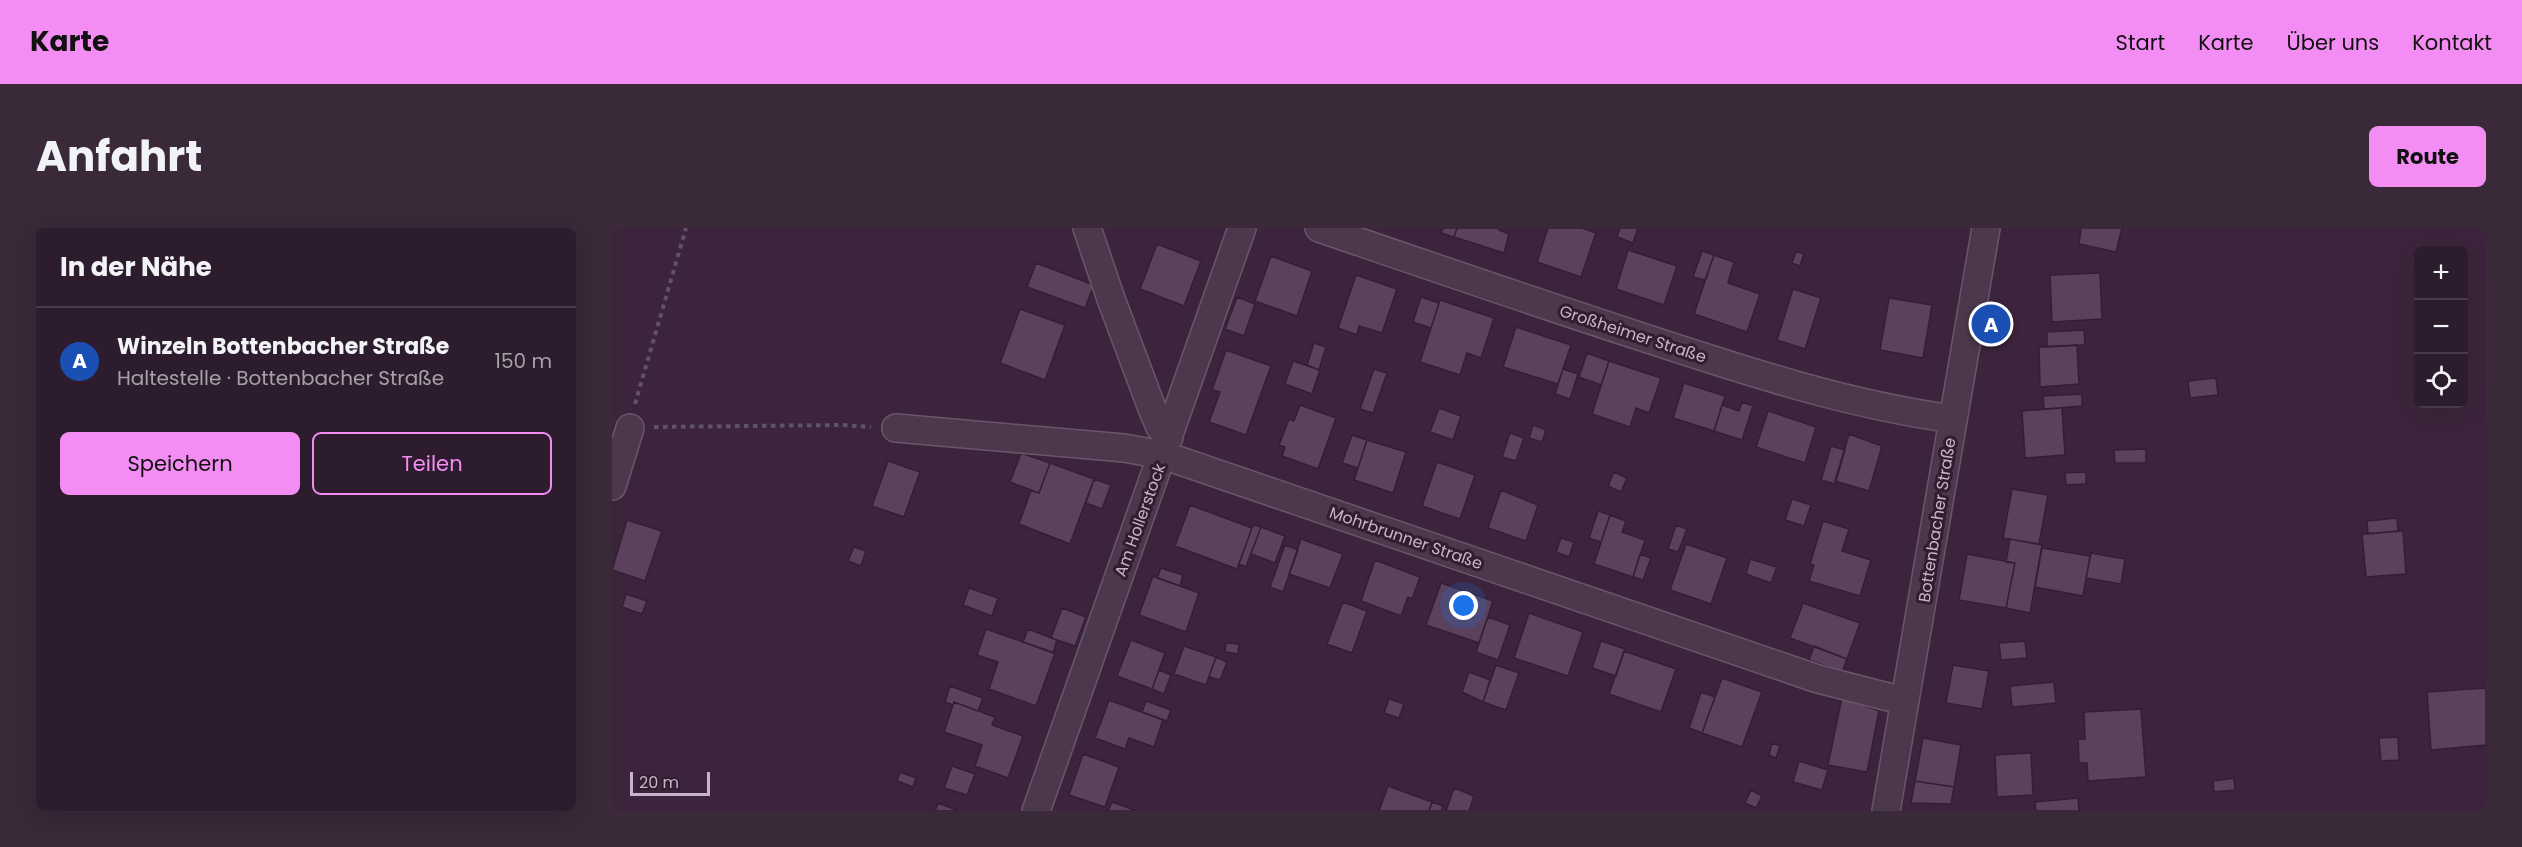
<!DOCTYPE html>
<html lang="de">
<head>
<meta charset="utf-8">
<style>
	:root { --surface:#2d1c2d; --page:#392939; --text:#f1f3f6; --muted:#a7a1aa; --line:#483a49; --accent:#f48df3 }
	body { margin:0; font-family:Poppins,sans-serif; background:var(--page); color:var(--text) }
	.controls { position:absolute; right:18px; top:18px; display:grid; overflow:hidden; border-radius:9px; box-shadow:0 6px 24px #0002 }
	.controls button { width:54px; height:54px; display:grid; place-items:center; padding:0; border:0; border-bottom:2px solid var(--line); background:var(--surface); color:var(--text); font:30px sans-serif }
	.scale { position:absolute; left:18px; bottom:15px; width:80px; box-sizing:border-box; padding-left:6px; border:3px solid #c8b4c8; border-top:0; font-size:16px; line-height:21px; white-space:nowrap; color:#c8b4c8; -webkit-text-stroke:4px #311d32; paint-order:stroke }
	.you { position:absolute; left:852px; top:378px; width:21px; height:21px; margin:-15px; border:4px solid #fff; border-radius:50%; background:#1a73e8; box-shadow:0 0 0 9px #1a73e833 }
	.badge { display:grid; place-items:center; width:39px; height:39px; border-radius:50%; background:var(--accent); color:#fff; font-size:20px; font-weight:700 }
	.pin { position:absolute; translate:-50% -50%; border:3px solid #fff; box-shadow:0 2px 6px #0006 }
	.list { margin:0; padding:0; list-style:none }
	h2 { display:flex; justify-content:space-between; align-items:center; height:78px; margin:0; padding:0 24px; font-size:26px }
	h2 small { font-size:20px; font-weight:400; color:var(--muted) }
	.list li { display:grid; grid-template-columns:39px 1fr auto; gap:18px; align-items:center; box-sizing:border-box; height:108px; padding:0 24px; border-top:2px solid var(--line) }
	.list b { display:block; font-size:22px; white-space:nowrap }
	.list p { margin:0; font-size:20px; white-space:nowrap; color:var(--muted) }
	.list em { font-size:20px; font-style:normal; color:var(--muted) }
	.actions { display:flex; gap:12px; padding:18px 24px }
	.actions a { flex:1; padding:14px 0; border:2px solid var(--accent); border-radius:9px; text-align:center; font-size:21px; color:var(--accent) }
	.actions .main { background:var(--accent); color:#111 }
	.icon { flex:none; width:33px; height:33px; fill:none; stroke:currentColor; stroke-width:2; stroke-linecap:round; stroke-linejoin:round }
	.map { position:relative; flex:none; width:1874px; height:583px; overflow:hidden; border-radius:9px }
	header { display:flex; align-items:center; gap:36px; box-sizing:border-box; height:84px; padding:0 30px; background:var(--accent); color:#111 }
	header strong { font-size:28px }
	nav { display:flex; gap:33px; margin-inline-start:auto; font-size:21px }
	.intro { display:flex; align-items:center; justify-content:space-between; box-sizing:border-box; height:144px; padding:0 36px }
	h1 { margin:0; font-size:42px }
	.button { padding:15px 27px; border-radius:9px; background:var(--accent); color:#111; font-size:21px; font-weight:700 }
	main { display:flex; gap:36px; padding:0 36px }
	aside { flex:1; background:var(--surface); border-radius:9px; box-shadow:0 6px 24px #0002 }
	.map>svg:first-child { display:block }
	.building { fill:#5b415c; stroke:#331f34; stroke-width:1.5 }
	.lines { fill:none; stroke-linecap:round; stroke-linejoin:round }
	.minor-casing { stroke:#6a566b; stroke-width:30 }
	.path { stroke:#5e5368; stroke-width:4; stroke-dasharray:4.5 4.5; stroke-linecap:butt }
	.minor { stroke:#4c384d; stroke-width:27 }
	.labels { text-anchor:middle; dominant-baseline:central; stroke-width:6; stroke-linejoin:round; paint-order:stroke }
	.street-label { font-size:16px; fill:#c8b4c8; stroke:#311d32 }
</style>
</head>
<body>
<header>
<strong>Karte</strong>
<nav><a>Start</a><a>Karte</a><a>Über uns</a><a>Kontakt</a></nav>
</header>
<div class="intro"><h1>Anfahrt</h1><a class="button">Route</a></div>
<main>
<aside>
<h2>In der Nähe<small></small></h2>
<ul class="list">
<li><span class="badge" style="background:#1a4fb4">A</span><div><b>Winzeln Bottenbacher Straße</b><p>Haltestelle · Bottenbacher Straße</p></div><em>150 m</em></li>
</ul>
<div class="actions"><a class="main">Speichern</a><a>Teilen</a></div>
</aside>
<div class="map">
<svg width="1874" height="583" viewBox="0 0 1874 583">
	<rect width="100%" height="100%" fill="#3c253c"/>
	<path class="building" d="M831 0H845L842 9 829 5Z
		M845 0H887V2L897 6 892 25 842 9Z
		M936 0H970L984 5 969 49 925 34Z
		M1008 0H1026L1021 15 1005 9Z
		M1469 0H1510L1504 24 1467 16Z
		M545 16 589 33 572 78 528 61Z
		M1016 22 1065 38 1052 77 1004 61Z
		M1090 23 1102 27 1093 52 1081 49Z
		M1184 23 1192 26 1188 38 1180 35Z
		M1102 27 1122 34 1116 55 1148 66 1135 104 1082 86Z
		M659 28 700 43 685 88 643 73Z
		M424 35 482 57 473 80 415 59Z
		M1488 45 1490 91 1440 94 1438 47Z
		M744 47 785 61 770 105 747 98 745 107 726 100Z
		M1181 61 1209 70 1193 121 1165 112Z
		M625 69 643 76 632 108 613 101Z
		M809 69 827 75 819 100 801 94Z
		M1277 70 1320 77 1311 130 1268 122Z
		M828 72 882 90 869 130 855 125 848 147 808 134Z
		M408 81 453 97 433 152 388 135Z
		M904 99 959 117 946 156 891 139Z
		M1472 102 1473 117 1435 119V104Z
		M702 115 714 119 707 142 695 137Z
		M1465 117 1467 156 1428 159 1427 119Z
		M614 122 659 138 634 207 597 194 608 164 600 162Z
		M975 125 997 133 989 157 967 149Z
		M681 133 708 142 700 166 673 156Z
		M997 133 1049 150 1037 185 1024 180 1018 199 980 186Z
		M762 141 775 145 761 185 748 181Z
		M951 141 966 146 958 171 943 166Z
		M1604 150 1606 167 1578 170 1576 153Z
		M1072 155 1113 168 1102 203 1061 190Z
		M1470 166V178L1432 181 1431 168Z
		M1130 174 1141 178 1130 212 1102 203 1110 177 1127 183Z
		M688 177 724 190 706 241 670 228 673 219 667 217 677 191 682 193Z
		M827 180 849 188 841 212 818 204Z
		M1450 180 1453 227 1413 230 1410 183Z
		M1156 183 1204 199 1193 235 1144 219Z
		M921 197 934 202 930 214 917 210Z
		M898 205 912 210 904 233 890 229Z
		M1237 206 1270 218 1257 263 1223 253Z
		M740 207 755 212 746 240 730 235Z
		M755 212 794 224 781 265 742 252Z
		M1219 218 1233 222 1223 256 1209 252Z
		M1534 221V235H1503L1502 222Z
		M409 225 438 235 427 265 398 254Z
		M276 233 308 244 292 289 260 278Z
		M825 234 863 247 848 291 810 278Z
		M438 235 482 251 458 316 407 296 419 262 427 265Z
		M1002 244 1015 250 1009 264 996 258Z
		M1474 244V256L1454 257 1453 245Z
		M482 251 499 257 490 281 474 275Z
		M1400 261 1436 267 1427 316 1391 310Z
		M889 262 926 277 914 313 876 300Z
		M1180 271 1199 277 1192 298 1173 292Z
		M578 277 640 300 625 341 563 318Z
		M986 283 998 287 989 314 977 310Z
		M998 287 1014 293 1010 304 1033 312 1021 349 982 336Z
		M1785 290 1786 303 1756 306 1755 293Z
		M15 292 50 303 33 353 0 342Z
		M1211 293 1237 301 1230 323 1259 332 1248 368 1197 353 1202 337 1198 336Z
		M641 297 649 299 634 339 627 336Z
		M1064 297 1075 301 1066 324 1056 321Z
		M649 299 673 308 663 335 639 326Z
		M1791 303 1794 346 1754 349 1750 306Z
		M949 310 962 314 957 329 944 324Z
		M689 311 731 326 718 360 677 346Z
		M1398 311 1430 317 1418 385 1394 380 1403 335 1394 334Z
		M1074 316 1115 330 1099 376 1058 362Z
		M673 317 686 322 671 364 658 359Z
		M242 319 254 323 249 338 236 333Z
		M1430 320 1478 328 1471 368 1423 359Z
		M1479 325 1513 331 1509 356 1474 350Z
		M1028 326 1039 330 1031 352 1021 349Z
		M1355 326 1403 335 1394 380 1347 372Z
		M1138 331 1165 339 1159 355 1134 346Z
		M763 332 808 349 800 371 796 369 789 388 749 373Z
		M549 340 571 347 568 358 545 350Z
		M541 348 587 365 574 404 527 387Z
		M829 355 881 373 867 415 814 397Z
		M357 360 386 370 380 388 351 377Z
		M14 366 35 373 30 386 10 379Z
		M731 374 755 383 740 425 715 416Z
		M1191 375 1248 395 1235 431 1178 410Z
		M450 380 474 389 463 418 439 410Z
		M917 385 971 404 956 448 902 430Z
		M876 389 898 397 886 432 864 424Z
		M374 401 443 425 424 478 377 461 386 434 365 427Z
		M416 401 445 412 441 425 411 414Z
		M519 412 553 425 540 461 505 448Z
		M989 413 1013 421 1004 448 980 440Z
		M1413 413 1415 430 1389 432 1387 415Z
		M614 415 627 416 626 426 613 424Z
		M572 418 604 429 594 457 562 446Z
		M1202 418 1235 431 1230 444 1197 432Z
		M1012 423 1064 441 1049 484 997 466Z
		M604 429 615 434 608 452 597 449Z
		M884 437 907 445 894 482 871 474Z
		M1341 437 1377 443 1370 481 1334 475Z
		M547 442 559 447 552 466 540 461Z
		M857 444 878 452 871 474 850 464Z
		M1110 450 1150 464 1130 519 1090 505Z
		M1442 454 1444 475 1400 479 1398 458Z
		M338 458 371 470 366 483 342 474 341 477 333 474Z
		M1874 460V517L1819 522 1815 464Z
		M1089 464 1103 469 1090 505 1077 500Z
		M1230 469 1267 483 1255 544 1216 537Z
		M777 471 792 476 787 490 772 485Z
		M497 472 551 492 542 519 517 510 513 521 483 510Z
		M534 473 559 482 555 493 530 484Z
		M342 474 383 489 380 497 411 508 396 550 363 538 370 517 332 504Z
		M1529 481 1534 549 1476 553 1475 535H1467L1466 511H1473L1472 484Z
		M1786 509 1787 532 1769 533 1767 510Z
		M1311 510 1349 517 1342 559 1303 553Z
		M1160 515 1168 518 1164 530 1157 527Z
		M1419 525 1421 567 1385 569 1383 527Z
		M471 526 507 539 493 579 457 567Z
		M1187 533 1216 542 1210 562 1181 554Z
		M340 538 363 546 355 567 332 560Z
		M288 544 304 550 301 559 285 553Z
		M1622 550 1623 562 1602 564 1601 553Z
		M1303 553 1342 559 1339 576 1299 575Z
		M776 558 820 574 817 583H767Z
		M842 560 862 568 857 583H834Z
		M1139 562 1150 568 1144 580 1133 575Z
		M1466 570 1467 583H1424L1423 574Z
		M500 574 525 583H496Z
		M820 574 831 578 829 583H817Z
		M326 575 347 583H323Z"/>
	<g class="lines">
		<defs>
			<path id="minor" d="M475 0 499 71 541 183 548 199 557 209
				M707 0C815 37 922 74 1030 109 1134 143 1233 176 1341 191
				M284 200 512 220 551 227 1206 451 1292 473
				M0 258 18 200
				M424 583 630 0
				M1274 583 1374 0"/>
		</defs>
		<use href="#minor" class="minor-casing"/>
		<path class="path" d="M23 176 74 0
			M42 199 231 197 259 199"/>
		<use href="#minor" class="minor"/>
	</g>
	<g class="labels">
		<g class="street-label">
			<text transform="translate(1021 106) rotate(18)">Großheimer Straße</text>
			<text transform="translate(528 292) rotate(-70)">Am Hollerstock</text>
			<text transform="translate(1325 292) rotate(-81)">Bottenbacher Straße</text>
			<text transform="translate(794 310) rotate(19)">Mohrbrunner Straße</text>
		</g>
	</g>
</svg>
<div class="controls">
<button>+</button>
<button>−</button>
<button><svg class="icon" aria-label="locate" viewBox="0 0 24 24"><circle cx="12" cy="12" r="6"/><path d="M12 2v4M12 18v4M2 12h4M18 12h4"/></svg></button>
</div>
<div class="scale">20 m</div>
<div class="you"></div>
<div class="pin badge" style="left:1379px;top:96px;background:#1a4fb4">A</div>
</div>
</main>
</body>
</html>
